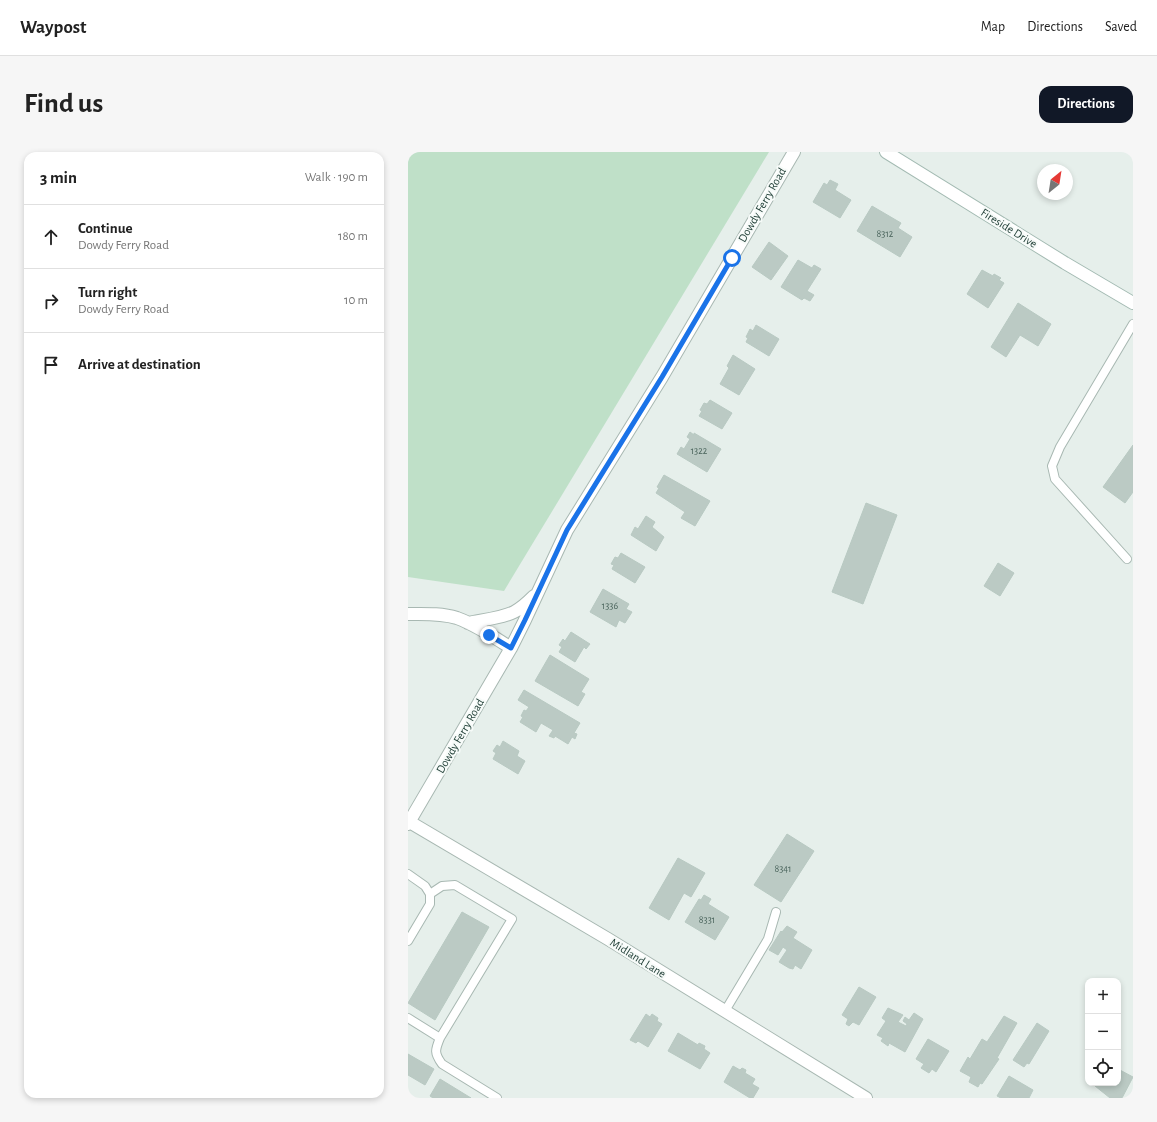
<!DOCTYPE html>
<html lang="en">
<head>
<meta charset="utf-8">
<style>
	:root { --surface:#fff; --page:#f6f6f6; --text:#222; --muted:#767676; --line:#e0e0e0; --accent:#111827 }
	body { margin:0; font-family:"Alegreya Sans",sans-serif; background:var(--page); color:var(--text) }
	.controls { position:absolute; right:12px; bottom:12px; display:grid; overflow:hidden; border-radius:8px; box-shadow:0 2px 6px #0003 }
	.controls button { width:36px; height:36px; display:grid; place-items:center; padding:0; border:0; border-bottom:1px solid var(--line); background:var(--surface); color:var(--text); font:20px sans-serif }
	.compass { position:absolute; left:629px; top:12px; width:36px; height:36px; border-radius:50%; background:var(--surface); box-shadow:0 2px 6px #0003; rotate:30deg }
	.stop { position:absolute; width:12px; height:12px; margin:-9px; border:3px solid #1a73e8; border-radius:50%; background:#fff }
	.stop.end { background:#1a73e8; border-color:#fff; box-shadow:0 1px 4px #0008 }
	.list { margin:0; padding:0; list-style:none }
	h2 { display:flex; justify-content:space-between; align-items:center; height:52px; margin:0; padding:0 16px; font-size:17px }
	h2 small { font-size:13px; font-weight:400; color:var(--muted) }
	.list li { display:grid; grid-template-columns:26px 1fr auto; gap:12px; align-items:center; box-sizing:border-box; height:64px; padding:0 16px; border-top:1px solid var(--line) }
	.list b { display:block; font-size:15px; white-space:nowrap }
	.list p { margin:0; font-size:13px; white-space:nowrap; color:var(--muted) }
	.list em { font-size:13px; font-style:normal; color:var(--muted) }
	.icon { flex:none; width:22px; height:22px; fill:none; stroke:currentColor; stroke-width:2; stroke-linecap:round; stroke-linejoin:round }
	.map { position:relative; flex:none; width:725px; height:946px; overflow:hidden; border-radius:12px }
	header { display:flex; align-items:center; gap:24px; box-sizing:border-box; height:56px; padding:0 20px; background:var(--surface); border-bottom:1px solid var(--line) }
	header strong { font-size:19px }
	nav { display:flex; gap:22px; margin-inline-start:auto; font-size:14px }
	.intro { display:flex; align-items:center; justify-content:space-between; box-sizing:border-box; height:96px; padding:0 24px }
	h1 { margin:0; font-size:28px }
	.button { padding:10px 18px; border-radius:12px; background:var(--accent); color:#fff; font-size:14px; font-weight:700 }
	main { display:flex; gap:24px; padding:0 24px }
	aside { flex:1; background:var(--surface); border-radius:12px; box-shadow:0 2px 6px #0003 }
	.map>svg:first-child { display:block }
	.green { fill:#bfe0c8 }
	.building { fill:#bbcac4; stroke:#b8c9c2 }
	.lines { fill:none; stroke-linecap:round; stroke-linejoin:round }
	.lane-casing { stroke:#a8b8b2; stroke-width:10 }
	.street-casing { stroke:#a8b8b2; stroke-width:14 }
	.secondary-casing { stroke:#a4bbb3; stroke-width:14 }
	.lane { stroke:#fff; stroke-width:8 }
	.street { stroke:#fff; stroke-width:12 }
	.secondary { stroke:#fff; stroke-width:12 }
	.route { stroke:#1a73e8; stroke-width:5 }
	.labels { text-anchor:middle; dominant-baseline:central; stroke-width:4; stroke-linejoin:round; paint-order:stroke }
	.number-label { font-size:10px; fill:#4a645c }
	.street-label { font-size:12px; fill:#24423a; stroke:#f7fbf9 }
</style>
</head>
<body>
<header>
<strong>Waypost</strong>
<nav><a>Map</a><a>Directions</a><a>Saved</a></nav>
</header>
<div class="intro"><h1>Find us</h1><a class="button">Directions</a></div>
<main>
<aside>
<h2>3 min<small>Walk · 190 m</small></h2>
<ul class="list">
<li><svg class="icon" aria-label="ahead" viewBox="0 0 24 24"><path d="M12 20V5M6 11l6-6 6 6"/></svg><div><b>Continue</b><p>Dowdy Ferry Road</p></div><em>180 m</em></li>
<li><svg class="icon" aria-label="right" viewBox="0 0 24 24"><path d="M7 20v-9h11M14 6l5 5-5 5"/></svg><div><b>Turn right</b><p>Dowdy Ferry Road</p></div><em>10 m</em></li>
<li><svg class="icon" aria-label="arrive" viewBox="0 0 24 24"><path d="M6 21V4h12l-3 4 3 4H6"/></svg><div><b>Arrive at destination</b></div></li>
</ul>
</aside>
<div class="map">
<svg width="725" height="946" viewBox="0 0 725 946">
	<rect width="100%" height="100%" fill="#e6efeb"/>
	<path class="green" d="M0 0H361L96 439 0 425Z"/>
	<path class="building" d="M422 28 430 32 427 38 443 48 432 66 405 50 416 31 419 33Z
		M464 54 493 71 490 76 504 85 492 105 449 79Z
		M361 90 380 104 363 128 344 115Z
		M390 108 404 116 406 113 413 117 399 139 406 143 402 149 396 146 394 148 373 135Z
		M574 118 585 124 586 122 593 126 591 128 596 131 580 156 559 142Z
		M610 151 643 172 630 194 612 183 598 205 583 195Z
		M348 173 371 187 361 204 338 190 340 186 338 185 342 177 345 179Z
		M325 203 347 217 331 243 312 232 321 216 319 214Z
		M302 248 324 261 314 277 291 264 294 259 292 258 296 251 299 252Z
		M282 280 286 283V281L313 297 299 320 269 302 273 295 276 297 282 287 279 285Z
		M725 293V340L717 351 695 335Z
		M256 323 302 349 287 374 273 366 277 360 248 341 251 336 249 335Z
		M458 351 489 363 455 452 424 440Z
		M238 364 247 370 244 375 256 385 248 399 223 383 227 375 230 377Z
		M213 401 237 415 227 431 204 417 206 413 203 412 207 405 210 406Z
		M590 411 606 421 592 444 576 434Z
		M195 437 221 452 218 457 224 460 217 471 211 468 208 475 182 460Z
		M163 480 182 492 178 497 176 495 167 510 151 500 154 495 151 493 155 487 157 489Z
		M142 503 181 527 173 540 177 542 170 554 127 529Z
		M116 538 172 571 166 581 169 582 167 587 164 585 160 592 147 584 146 586 141 584 145 578 133 571 128 580 112 570 115 565 113 564 116 558 118 559 121 555 110 548Z
		M95 589 111 599 109 604 117 609 110 622 85 607 88 601 85 599 89 593 92 595Z
		M379 682 406 699 373 750 346 733Z
		M270 706 297 721 283 745 276 741 261 768 241 756Z
		M296 743 303 747 300 752 321 765 307 788 277 770 291 747 293 748Z
		M54 760 81 775 27 868 0 851Z
		M379 774 389 780 385 786 404 798 393 817 387 813 385 817 381 816 371 810 379 798 375 795 370 803 361 798 373 779 374 780Z
		M451 835 468 845 451 873 445 870 441 874 438 872 440 867 434 863Z
		M480 856 495 863 490 870 498 874 499 872 495 869 497 865 501 868 506 861 515 867 497 900 481 891 480 894 473 889 475 886 469 883 478 869 474 866Z
		M238 862 242 865 244 862 250 866 249 869 254 872 240 895 230 889 228 891 222 888Z
		M596 864 609 871 589 906 591 907 574 932 572 931 570 935 561 930 563 925 552 919 560 905 562 907 574 887 579 890Z
		M629 871 641 879 621 912 619 911 616 915 605 908Z
		M270 881 290 893 291 891 297 894 296 897 302 901 292 917 260 899Z
		M520 887 541 899 528 920 524 917 521 921 513 916 516 912 508 907Z
		M0 902 26 917 17 933 0 923Z
		M325 914 332 918 334 916 338 918 337 921 347 927 344 932 351 936 345 946H342L316 930Z
		M710 917 725 925 714 946H702L687 934 689 931H710Z
		M601 924 625 938 621 946H593L589 944Z
		M32 927 63 946H25L22 944Z"/>
	<g class="lines">
		<defs>
			<path id="lane" d="M719 407 647 327 644 314 652 295 725 172
				M0 722 17 734 22 742V752L0 789
				M317 859 360 787 368 760
				M0 866 32 886 104 767 47 733 34 734 22 742
				M32 886C27 898 26 901 34 912L89 946"/>
			<path id="street" d="M0 462C16 462 33 461 49 466 68 473 86 485 103 496
				M60 471C74 468 94 466 106 460 114 456 120 450 126 444
				M0 669 200 787 458 946
				M0 672 103 496 117 468 159 378 254 225 386 0"/>
			<path id="secondary" d="M478 0 657 111 725 151"/>
		</defs>
		<use href="#lane" class="lane-casing"/>
		<use href="#street" class="street-casing"/>
		<use href="#secondary" class="secondary-casing"/>
		<use href="#lane" class="lane"/>
		<use href="#street" class="street"/>
		<use href="#secondary" class="secondary"/>
	</g>
	<g class="lines">
		<path class="route" d="M81 483 103 496 117 468 159 378 254 225 324 106"/>
	</g>
	<g class="labels">
		<g class="number-label">
			<text x="477" y="82">8312</text>
			<text x="291" y="299">1322</text>
			<text x="202" y="454">1336</text>
			<text x="375" y="717">8341</text>
			<text x="299" y="768">8331</text>
		</g>
		<g class="street-label">
			<text transform="translate(354 53) rotate(-60)">Dowdy Ferry Road</text>
			<text transform="translate(601 76) rotate(32)">Fireside Drive</text>
			<text transform="translate(52 584) rotate(-60)">Dowdy Ferry Road</text>
			<text transform="translate(230 806) rotate(32)">Midland Lane</text>
		</g>
	</g>
</svg>
<div class="controls">
<button>+</button>
<button>−</button>
<button><svg class="icon" aria-label="locate" viewBox="0 0 24 24"><circle cx="12" cy="12" r="6"/><path d="M12 2v4M12 18v4M2 12h4M18 12h4"/></svg></button>
</div>
<svg class="compass" viewBox="-18 -18 36 36"><path d="M0-13l5 13h-10z" fill="#e53935"/><path d="M0 13l5-13h-10z" fill="#767676"/></svg>
<div class="stop" style="left:324px;top:106px"></div>
<div class="stop end" style="left:81px;top:483px"></div>
</div>
</main>
</body>
</html>
